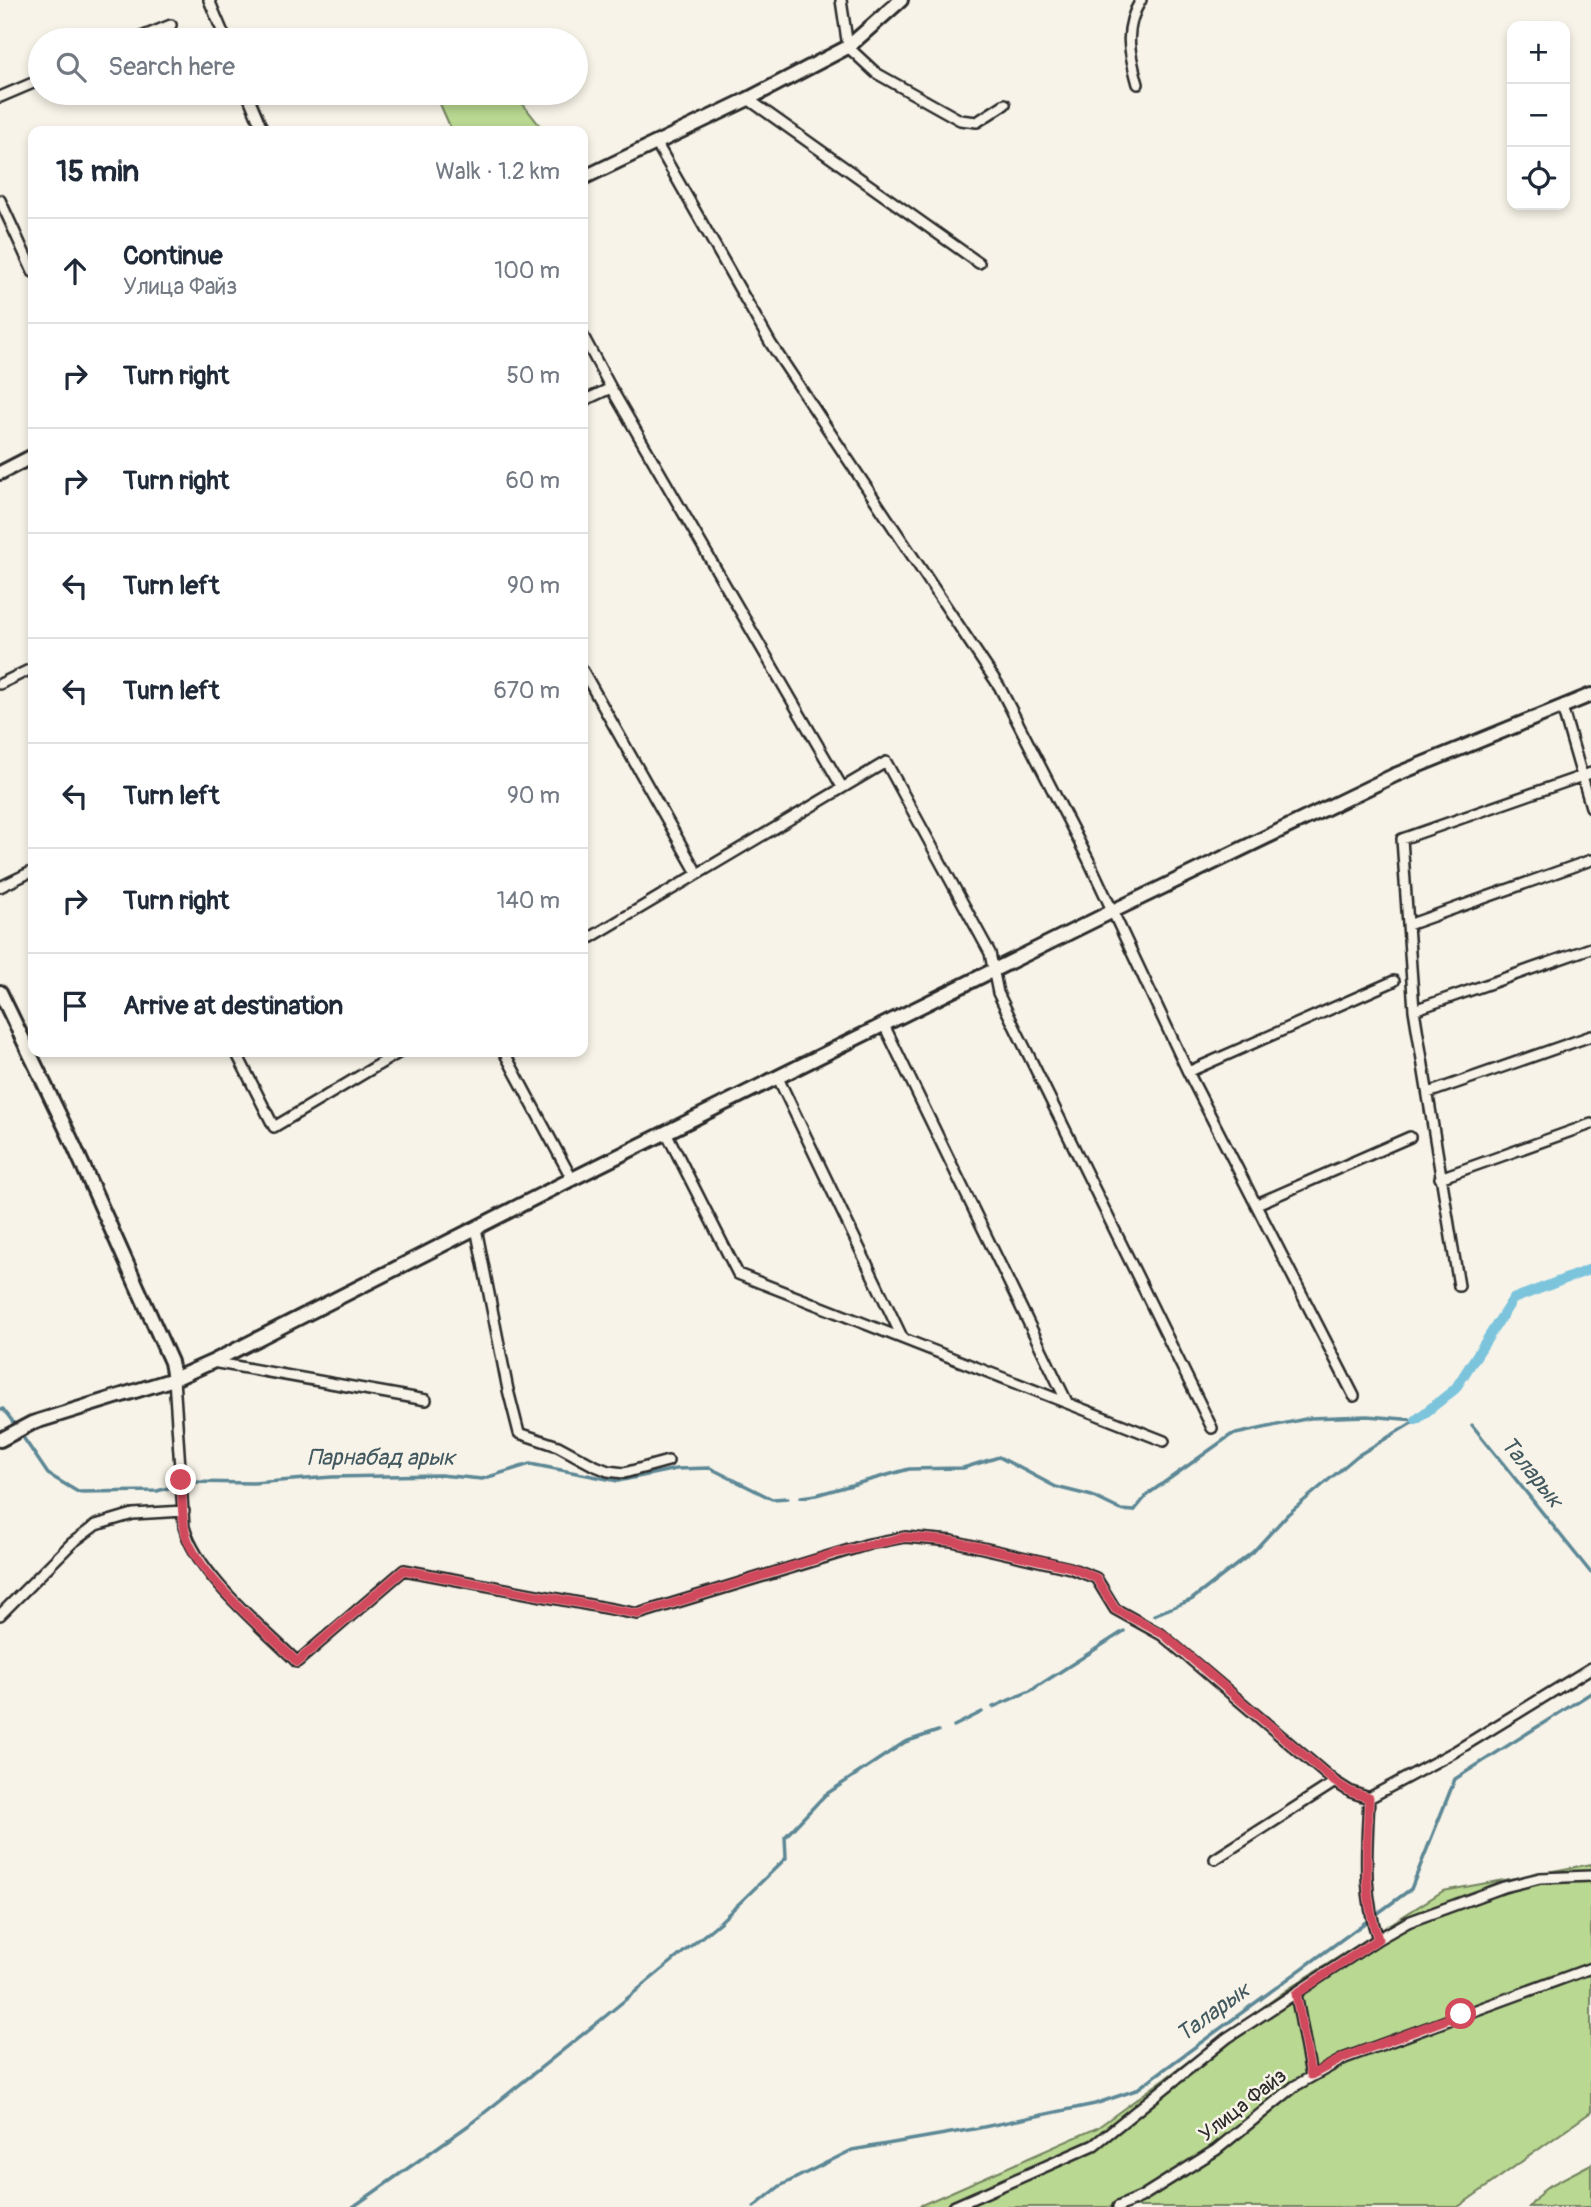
<!DOCTYPE html>
<html lang="en">
<head>
<meta charset="utf-8">
<style>
	:root { --surface:#fff; --page:#f2f2f3; --text:#1f2937; --muted:#747a83; --line:#e0e1e3 }
	body { margin:0; font-family:Pangolin,sans-serif; background:var(--page); color:var(--text) }
	.controls { position:absolute; right:21px; top:21px; display:grid; overflow:hidden; border-radius:14px; box-shadow:0 4px 10px #0003 }
	.controls button { width:63px; height:63px; display:grid; place-items:center; padding:0; border:0; border-bottom:2px solid var(--line); background:var(--surface); color:var(--text); font:35px sans-serif }
	.stop { position:absolute; width:21px; height:21px; margin:-16px; border:5px solid #d1495b; border-radius:50%; background:#fff }
	.stop.end { background:#d1495b; border-color:#fff; box-shadow:0 2px 7px #0008 }
	.list { margin:0; padding:0; list-style:none }
	h2 { display:flex; justify-content:space-between; align-items:center; height:91px; margin:0; padding:0 28px; font-size:30px }
	h2 small { font-size:23px; font-weight:400; color:var(--muted) }
	.list li { display:grid; grid-template-columns:46px 1fr auto; gap:21px; align-items:center; box-sizing:border-box; height:105px; padding:0 28px; border-top:2px solid var(--line) }
	.list b { display:block; font-size:26px; white-space:nowrap }
	.list p { margin:0; font-size:23px; white-space:nowrap; color:var(--muted) }
	.list em { font-size:23px; font-style:normal; color:var(--muted) }
	.icon { flex:none; width:38px; height:38px; fill:none; stroke:currentColor; stroke-width:2; stroke-linecap:round; stroke-linejoin:round }
	.map { position:relative; flex:none; width:1591px; height:2207px; overflow:hidden }
	.search { position:absolute; background:var(--surface); box-shadow:0 4px 10px #0003; left:28px; top:28px; width:560px; height:77px; display:flex; align-items:center; gap:18px; box-sizing:border-box; padding:0 24px; border-radius:38px; color:var(--muted); font-size:26px }
	.panel { position:absolute; background:var(--surface); box-shadow:0 4px 10px #0003; left:28px; top:126px; width:560px; height:931px; border-radius:14px }
	.map>svg:first-child { display:block }
	.green { fill:#b9d891; stroke:#72825e; stroke-width:2 }
	.lines { fill:none; stroke-linecap:round; stroke-linejoin:round }
	.stream { stroke:#5c8795; stroke-width:3.5 }
	.canal { stroke:#7cc4dc; stroke-width:10 }
	.minor-casing { stroke:#2b2b2b; stroke-width:14 }
	.tertiary-casing { stroke:#2b2b2b; stroke-width:18 }
	.minor { stroke:#f7f3e8; stroke-width:9 }
	.tertiary { stroke:#f7f3e8; stroke-width:12 }
	.route { stroke:#d1495b; stroke-width:9 }
	.labels { text-anchor:middle; dominant-baseline:central; stroke-width:5; stroke-linejoin:round; paint-order:stroke }
	.street-label { font-size:21px; fill:#2b2b2b; stroke:#f7f3e8 }
	.water-label { font-size:23px; font-style:italic; fill:#435960; stroke:#f7f3e8 }
</style>
</head>
<body>
<div class="map">
<svg width="1591" height="2207" viewBox="0 0 1591 2207">
	<rect width="100%" height="100%" fill="#f7f3e8"/>
	<filter id="ink" filterUnits="userSpaceOnUse"><feTurbulence type="fractalNoise" baseFrequency=".0143" numOctaves="2"/><feDisplacementMap in="SourceGraphic" scale="14" xChannelSelector="R" yChannelSelector="G"/><feConvolveMatrix kernelMatrix="1 2 1 2 8 2 1 2 1" color-interpolation-filters="sRGB"/></filter>
	<g filter="url(#ink)">
		<path class="green" d="M441 93H514L544 131H452L436 95Z
			M1591 1864V2112L1458 2207H917L1097 2128 1288 1989 1443 1891Z
			M1591 2164V2207H1529L1545 2188Z"/>
		<g class="lines">
			<path class="stream" d="M0 1410 3 1409 10 1418 48 1474 78 1492 157 1491 191 1482 253 1483 332 1477 440 1475 482 1479 530 1464 618 1481 676 1469 710 1468 772 1499 788 1498
				M1472 1425 1591 1573
				M801 1497 816 1495 909 1469 963 1468 999 1457 1056 1487 1092 1496 1121 1510 1134 1511 1148 1494 1231 1435 1310 1418 1367 1416 1416 1420
				M1154 1615 1191 1600 1253 1552 1288 1514 1357 1456 1415 1421
				M993 1707 1030 1691 1124 1631
				M954 1726 982 1712
				M353 2207 469 2125 602 2019 720 1922 786 1858 785 1837 825 1795 905 1742 938 1731
				M754 2207 780 2186 852 2150 974 2129 1095 2104 1136 2090 1411 1889 1455 1779 1591 1693"/>
			<path class="canal" d="M1416 1420 1455 1389 1513 1299 1591 1269"/>
			<defs>
				<path id="minor" d="M209 0 226 40
					M841 0 848 47 876 73 960 120 977 122 1005 104
					M134 40 171 25
					M1138 84C1129 52 1123 29 1141 0
					M247 93 263 131
					M0 97 40 80
					M748 99 979 263
					M657 144 771 344 999 686 1088 859 1188 1072 1354 1396
					M0 200 33 272
					M583 336 611 388 842 787
					M583 401 611 388
					M583 671 697 873
					M0 684 33 668
					M1562 707 1591 807
					M0 887 33 871
					M1408 925 1591 860
					M583 942 886 762 990 953 998 993 1212 1428
					M1414 1010 1591 948
					M884 1025 1067 1402
					M236 1052 274 1127 400 1052
					M504 1052 572 1179
					M1188 1072 1394 981
					M778 1078 902 1337
					M1428 1093 1591 1036
					M667 1134 738 1274 1164 1441
					M1440 1178 1591 1124
					M1257 1204 1410 1137
					M476 1228 508 1390 519 1433 558 1446 593 1465 608 1471 624 1473 668 1461
					M1459 1286 1414 1010 1402 839 1591 773
					M212 1362 426 1400
					M174 1379 184 1527C198 1576 261 1626 297 1662L404 1570 638 1614 869 1544 905 1537 952 1541 1070 1568 1096 1578 1115 1609 1162 1635 1335 1782 1351 1792 1369 1798
					M0 1615 72 1543 96 1525 133 1514 184 1511
					M1215 1859 1335 1782
					M1378 1939C1362 1893 1367 1845 1369 1798L1454 1752 1591 1668
					M1296 1994 1311 2075
					M953 2207 1094 2145 1227 2038 1378 1939 1408 1922 1504 1887 1540 1878 1591 1876
					M1118 2207 1141 2197 1216 2150 1295 2086 1345 2058 1591 1968"/>
				<path id="tertiary" d="M583 178 748 99 848 47 901 0
					M0 473 33 456
					M0 992 70 1137 171 1362 174 1379
					M0 1440 32 1423 174 1379 212 1362 572 1179 1113 911 1395 775 1591 695"/>
			</defs>
			<use href="#minor" class="minor-casing"/>
			<use href="#tertiary" class="tertiary-casing"/>
			<use href="#minor" class="minor"/>
			<use href="#tertiary" class="tertiary"/>
		</g>
	</g>
	<g class="lines" filter="url(#ink)">
		<path class="route" d="M181 1480C183 1498 181 1518 186 1535 199 1577 265 1630 297 1662L404 1570 638 1614 836 1553 905 1537 952 1541 1070 1567 1096 1578 1115 1609 1163 1634 1335 1782 1351 1792 1369 1798C1367 1845 1362 1893 1378 1939L1296 1994 1311 2075 1345 2057 1461 2014"/>
	</g>
	<g class="labels">
		<g class="street-label">
			<text transform="translate(1243 2105) rotate(-38)">Улица Файз</text>
		</g>
		<g class="water-label">
			<text x="381" y="1457">Парнабад арык</text>
			<text transform="translate(1532 1472) rotate(51)">Таларык</text>
			<text transform="translate(1213 2012) rotate(-36)">Таларык</text>
		</g>
	</g>
</svg>
<div class="controls">
<button>+</button>
<button>−</button>
<button><svg class="icon" aria-label="locate" viewBox="0 0 24 24"><circle cx="12" cy="12" r="6"/><path d="M12 2v4M12 18v4M2 12h4M18 12h4"/></svg></button>
</div>
<div class="stop" style="left:1461px;top:2014px"></div>
<div class="stop end" style="left:181px;top:1480px"></div>
<div class="search"><svg class="icon" aria-label="search" viewBox="0 0 24 24"><circle cx="10" cy="10" r="6"/><path d="M15 15l6 6"/></svg>Search here</div>
<section class="panel">
<h2>15 min<small>Walk · 1.2 km</small></h2>
<ul class="list">
<li><svg class="icon" aria-label="ahead" viewBox="0 0 24 24"><path d="M12 20V5M6 11l6-6 6 6"/></svg><div><b>Continue</b><p>Улица Файз</p></div><em>100 m</em></li>
<li><svg class="icon" aria-label="right" viewBox="0 0 24 24"><path d="M7 20v-9h11M14 6l5 5-5 5"/></svg><div><b>Turn right</b></div><em>50 m</em></li>
<li><svg class="icon" aria-label="right" viewBox="0 0 24 24"><path d="M7 20v-9h11M14 6l5 5-5 5"/></svg><div><b>Turn right</b></div><em>60 m</em></li>
<li><svg class="icon" aria-label="left" viewBox="0 0 24 24"><path d="M17 20v-9H6M10 6l-5 5 5 5"/></svg><div><b>Turn left</b></div><em>90 m</em></li>
<li><svg class="icon" aria-label="left" viewBox="0 0 24 24"><path d="M17 20v-9H6M10 6l-5 5 5 5"/></svg><div><b>Turn left</b></div><em>670 m</em></li>
<li><svg class="icon" aria-label="left" viewBox="0 0 24 24"><path d="M17 20v-9H6M10 6l-5 5 5 5"/></svg><div><b>Turn left</b></div><em>90 m</em></li>
<li><svg class="icon" aria-label="right" viewBox="0 0 24 24"><path d="M7 20v-9h11M14 6l5 5-5 5"/></svg><div><b>Turn right</b></div><em>140 m</em></li>
<li><svg class="icon" aria-label="arrive" viewBox="0 0 24 24"><path d="M6 21V4h12l-3 4 3 4H6"/></svg><div><b>Arrive at destination</b></div></li>
</ul>
</section>
</div>
</body>
</html>
